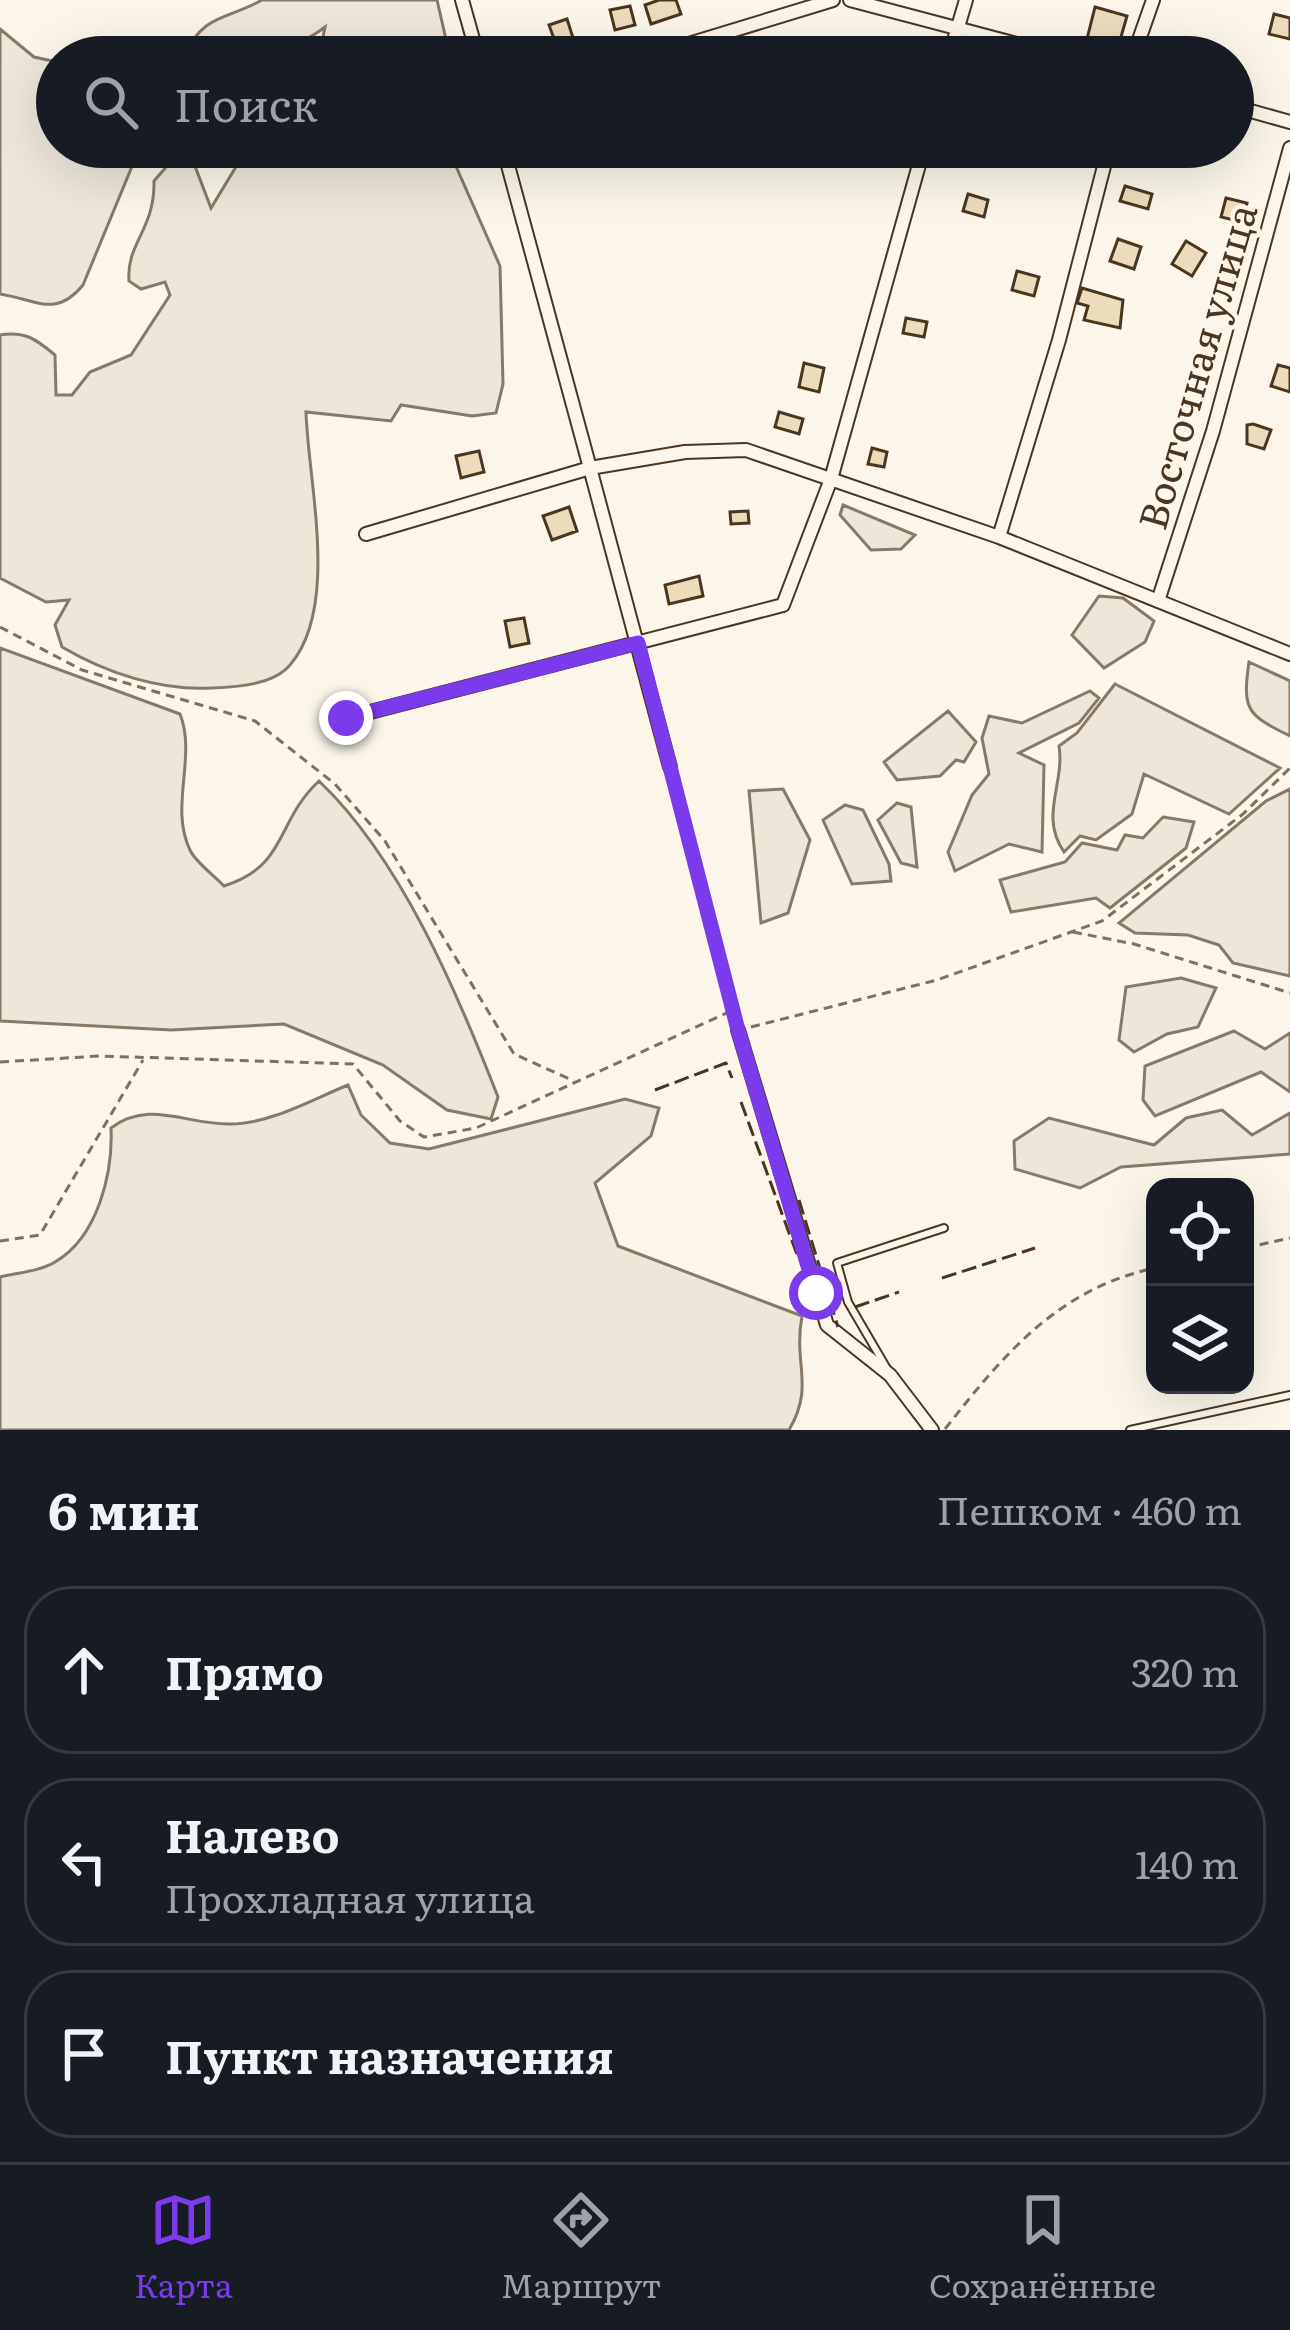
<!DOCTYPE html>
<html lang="ru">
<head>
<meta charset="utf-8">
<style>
	:root { --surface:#171b24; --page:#242831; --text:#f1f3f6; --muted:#9ea1a6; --line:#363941; --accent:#7c3aed }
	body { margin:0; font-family:Literata,serif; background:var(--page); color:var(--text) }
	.controls { position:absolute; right:36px; bottom:36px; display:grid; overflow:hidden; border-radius:24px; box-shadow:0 12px 48px #0002 }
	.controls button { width:108px; height:108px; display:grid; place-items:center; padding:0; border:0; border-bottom:3px solid var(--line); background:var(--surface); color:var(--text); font:60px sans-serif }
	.stop { position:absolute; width:36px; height:36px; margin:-27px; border:9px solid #7c3aed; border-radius:50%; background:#fff }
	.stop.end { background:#7c3aed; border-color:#fff; box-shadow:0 3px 12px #0008 }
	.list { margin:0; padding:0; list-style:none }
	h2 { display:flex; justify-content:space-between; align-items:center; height:156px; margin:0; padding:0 48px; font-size:51px }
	h2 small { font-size:39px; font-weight:400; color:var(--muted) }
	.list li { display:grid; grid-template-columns:78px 1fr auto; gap:36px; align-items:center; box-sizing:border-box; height:168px; margin:0 24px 24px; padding:0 24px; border:3px solid var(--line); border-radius:48px }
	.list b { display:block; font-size:45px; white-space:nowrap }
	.list p { margin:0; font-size:39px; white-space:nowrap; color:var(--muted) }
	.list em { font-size:39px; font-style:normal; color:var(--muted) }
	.icon { flex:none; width:66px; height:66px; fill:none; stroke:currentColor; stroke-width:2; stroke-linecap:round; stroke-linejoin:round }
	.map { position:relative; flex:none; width:1290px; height:1430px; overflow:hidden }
	.search { position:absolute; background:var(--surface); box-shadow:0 12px 48px #0002; left:36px; right:36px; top:36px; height:132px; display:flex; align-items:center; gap:30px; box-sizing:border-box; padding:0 42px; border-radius:66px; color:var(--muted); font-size:45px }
	.sheet { height:732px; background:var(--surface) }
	nav { display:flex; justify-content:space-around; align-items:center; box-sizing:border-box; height:168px; border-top:3px solid var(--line); background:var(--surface); font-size:33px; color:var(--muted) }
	nav a { display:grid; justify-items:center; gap:6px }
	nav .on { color:var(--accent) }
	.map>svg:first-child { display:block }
	.green { fill:#ede6d9; stroke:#887966; stroke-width:3 }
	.building { fill:#ecdcbc; stroke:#4a3520; stroke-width:3 }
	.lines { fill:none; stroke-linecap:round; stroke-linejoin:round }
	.lane-casing { stroke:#4a3520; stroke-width:10 }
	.street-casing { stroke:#4a3520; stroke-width:16 }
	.path { stroke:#7f6f5c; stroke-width:3; stroke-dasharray:9 6; stroke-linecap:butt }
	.lane { stroke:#fbf6e9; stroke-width:6 }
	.street { stroke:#fbf6e9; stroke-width:12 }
	.fence { stroke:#4a3520; stroke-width:3; stroke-dasharray:15 6; stroke-linecap:butt }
	.route { stroke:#7c3aed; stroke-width:15 }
	.labels { text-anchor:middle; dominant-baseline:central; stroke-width:9; stroke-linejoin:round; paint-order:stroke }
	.street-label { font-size:39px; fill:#4a3520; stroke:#fbf6e9 }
</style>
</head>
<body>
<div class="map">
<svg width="1290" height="1430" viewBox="0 0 1290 1430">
	<rect width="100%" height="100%" fill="#fbf6e9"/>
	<path class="green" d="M262 0H437L450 57H311L321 47 325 27C282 60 235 57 183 57 205 12 225 21 262 0Z
		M0 29 34 57 57 62V147H140L83 285C56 318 37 300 0 294Z
		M248 147H454L451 155 500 266 503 384 496 413 472 416 401 405 391 421 306 412C308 482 340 607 290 665 273 685 237 687 212 688 161 691 106 673 62 647L55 625 69 600 46 602 0 578V335C25 331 36 339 55 355L56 395H72L90 372 131 355 170 295 165 282 141 289 129 281C126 243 155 230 154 181L180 151 193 161 211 208Z
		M843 505 915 535 901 549 871 550 840 515Z
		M1099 596 1123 598 1154 621 1145 642 1104 668 1072 635Z
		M0 648 180 714C197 757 169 807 190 850 196 863 214 875 224 886 288 866 275 822 319 781 401 859 457 992 498 1097L491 1119 447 1110 383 1065 284 1024 171 1030 0 1021Z
		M1249 662 1290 681V736C1247 715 1242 710 1249 662Z
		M1115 684 1280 768 1229 814 1144 774 1132 814 1096 840 1080 836 1064 852C1039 816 1065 784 1059 746L1077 733Z
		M1090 691 1099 698 1079 723 1019 753 1044 765 1042 852 1009 844 955 871 948 852 972 795 989 774 982 738 989 716 1022 723Z
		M948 711 976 742 964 762 956 760 940 776 897 780 884 762Z
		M783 789 810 840 788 913 761 923 749 791Z
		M1290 789V976L1233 963 1219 945 1188 935 1135 933 1119 923 1266 801Z
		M897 803 911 807 917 867 901 863 878 820Z
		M845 805 863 810 889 864 891 881 852 884 823 820Z
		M1163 817 1194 822 1186 848 1110 908 1096 898 1011 912 1000 880 1065 862 1082 843 1117 850 1125 835 1143 838Z
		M1181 978 1216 988 1198 1027 1167 1034 1134 1052 1119 1040 1126 987Z
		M1234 1031 1265 1049 1290 1033V1092L1261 1072 1155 1116 1143 1100 1145 1066Z
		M348 1085 361 1115 390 1143 429 1149 625 1099 659 1108 651 1136 595 1183 618 1246 802 1316C793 1365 815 1386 789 1430H0V1277C16 1273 41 1271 55 1262 98 1237 113 1173 111 1128 150 1099 186 1125 230 1124 270 1124 311 1100 348 1085Z
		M1222 1110 1252 1135 1290 1113V1154L1121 1167 1080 1188 1015 1169 1014 1141 1049 1118 1154 1145 1186 1118Z"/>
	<path class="building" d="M659 0H676L681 14 651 24 645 5Z
		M630 6 635 25 615 30 610 10Z
		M1095 7 1127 16 1117 51 1086 43Z
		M1274 14 1290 18V39L1269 34Z
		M567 19 574 41 557 47 549 25Z
		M906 41 926 48 923 57H901Z
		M1125 186 1152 194 1148 209 1120 201Z
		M968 194 988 200 984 217 963 211Z
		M1226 198 1247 203 1242 222 1221 217Z
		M1118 239 1141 247 1134 269 1110 261Z
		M1186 241 1206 253 1192 276 1172 264Z
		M1017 271 1039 277 1034 296 1012 290Z
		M1082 288 1123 300 1120 328 1084 320 1088 306 1077 303Z
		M906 318 927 322 924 337 903 333Z
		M804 363 824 368 819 392 799 387Z
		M1278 365 1290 368V392L1271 386Z
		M779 412 803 419 799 434 775 427Z
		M1253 424 1271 430 1264 449 1247 444V425Z
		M872 448 887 452 884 467 868 464Z
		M479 451 484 472 461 478 456 456Z
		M569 507 577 531 552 540 543 516Z
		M748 511 749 523 731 524 730 512Z
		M699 576 703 596 669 604 665 585Z
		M524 618 529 643 510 647 505 621Z"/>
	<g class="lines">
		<defs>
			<path id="lane" d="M886 1367 848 1302 837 1263 944 1228
				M1130 1430 1290 1395"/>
			<path id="street" d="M462 0 478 57
				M850 0 1066 57
				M646 57 833 0
				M949 57 966 0
				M1133 57 1153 0
				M1233 106 1290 122
				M503 147 590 468 685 452 746 450 999 537 1290 654
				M366 534 590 468 670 767
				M999 537 1059 340 1109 147
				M1158 601 1213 431 1290 148
				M347 718 783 605 831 479 924 147
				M738 1030 827 1325 890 1375 932 1430"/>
		</defs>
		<use href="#lane" class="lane-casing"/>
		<use href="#street" class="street-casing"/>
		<path class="path" d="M0 627 82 670 255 721 335 784 385 841 514 1054 574 1081
			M674 781 734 1015
			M1073 932 1134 944 1290 993
			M751 1027 937 980 1102 921 1243 814 1290 768
			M0 1062 100 1056 353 1064 400 1121 424 1137 476 1128 731 1011
			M0 1241 40 1235 143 1060
			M1245 1248 1290 1238
			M945 1429C1005 1353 1058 1289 1155 1268"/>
		<use href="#lane" class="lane"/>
		<use href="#street" class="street"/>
		<path class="fence" d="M655 1090 726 1063 732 1078
			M741 1102 799 1260
			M799 1200 838 1327
			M942 1278 1035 1248
			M855 1307 899 1292"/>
	</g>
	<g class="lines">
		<path class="route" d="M346 718 638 643 738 1030 816 1293"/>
	</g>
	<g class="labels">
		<g class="street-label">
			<text transform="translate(1195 366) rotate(-74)">Восточная улица</text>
		</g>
	</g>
</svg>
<div class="controls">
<button><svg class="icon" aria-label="locate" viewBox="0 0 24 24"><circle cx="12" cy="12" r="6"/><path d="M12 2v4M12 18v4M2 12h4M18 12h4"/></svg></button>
<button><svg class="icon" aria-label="layers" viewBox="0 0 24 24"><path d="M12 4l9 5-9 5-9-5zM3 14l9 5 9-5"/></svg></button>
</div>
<div class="stop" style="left:816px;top:1293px"></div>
<div class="stop end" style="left:346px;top:718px"></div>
<div class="search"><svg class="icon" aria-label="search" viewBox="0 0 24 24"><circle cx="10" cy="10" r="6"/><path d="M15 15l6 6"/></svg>Поиск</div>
</div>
<section class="sheet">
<h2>6 мин<small>Пешком · 460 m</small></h2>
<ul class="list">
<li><svg class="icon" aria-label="ahead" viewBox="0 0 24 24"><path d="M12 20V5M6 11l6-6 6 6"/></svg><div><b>Прямо</b></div><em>320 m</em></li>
<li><svg class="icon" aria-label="left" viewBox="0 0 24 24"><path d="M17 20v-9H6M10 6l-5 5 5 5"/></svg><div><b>Налево</b><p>Прохладная улица</p></div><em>140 m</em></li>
<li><svg class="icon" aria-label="arrive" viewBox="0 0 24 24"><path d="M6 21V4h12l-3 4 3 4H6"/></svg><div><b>Пункт назначения</b></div></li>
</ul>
</section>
<nav>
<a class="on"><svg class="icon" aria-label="map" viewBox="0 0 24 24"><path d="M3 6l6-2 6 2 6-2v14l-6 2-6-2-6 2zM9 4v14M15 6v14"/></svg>Карта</a>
<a><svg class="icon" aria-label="directions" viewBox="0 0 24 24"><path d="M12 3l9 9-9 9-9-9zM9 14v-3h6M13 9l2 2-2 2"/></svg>Маршрут</a>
<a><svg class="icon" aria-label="saved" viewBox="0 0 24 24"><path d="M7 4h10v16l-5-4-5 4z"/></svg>Сохранённые</a>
</nav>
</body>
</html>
